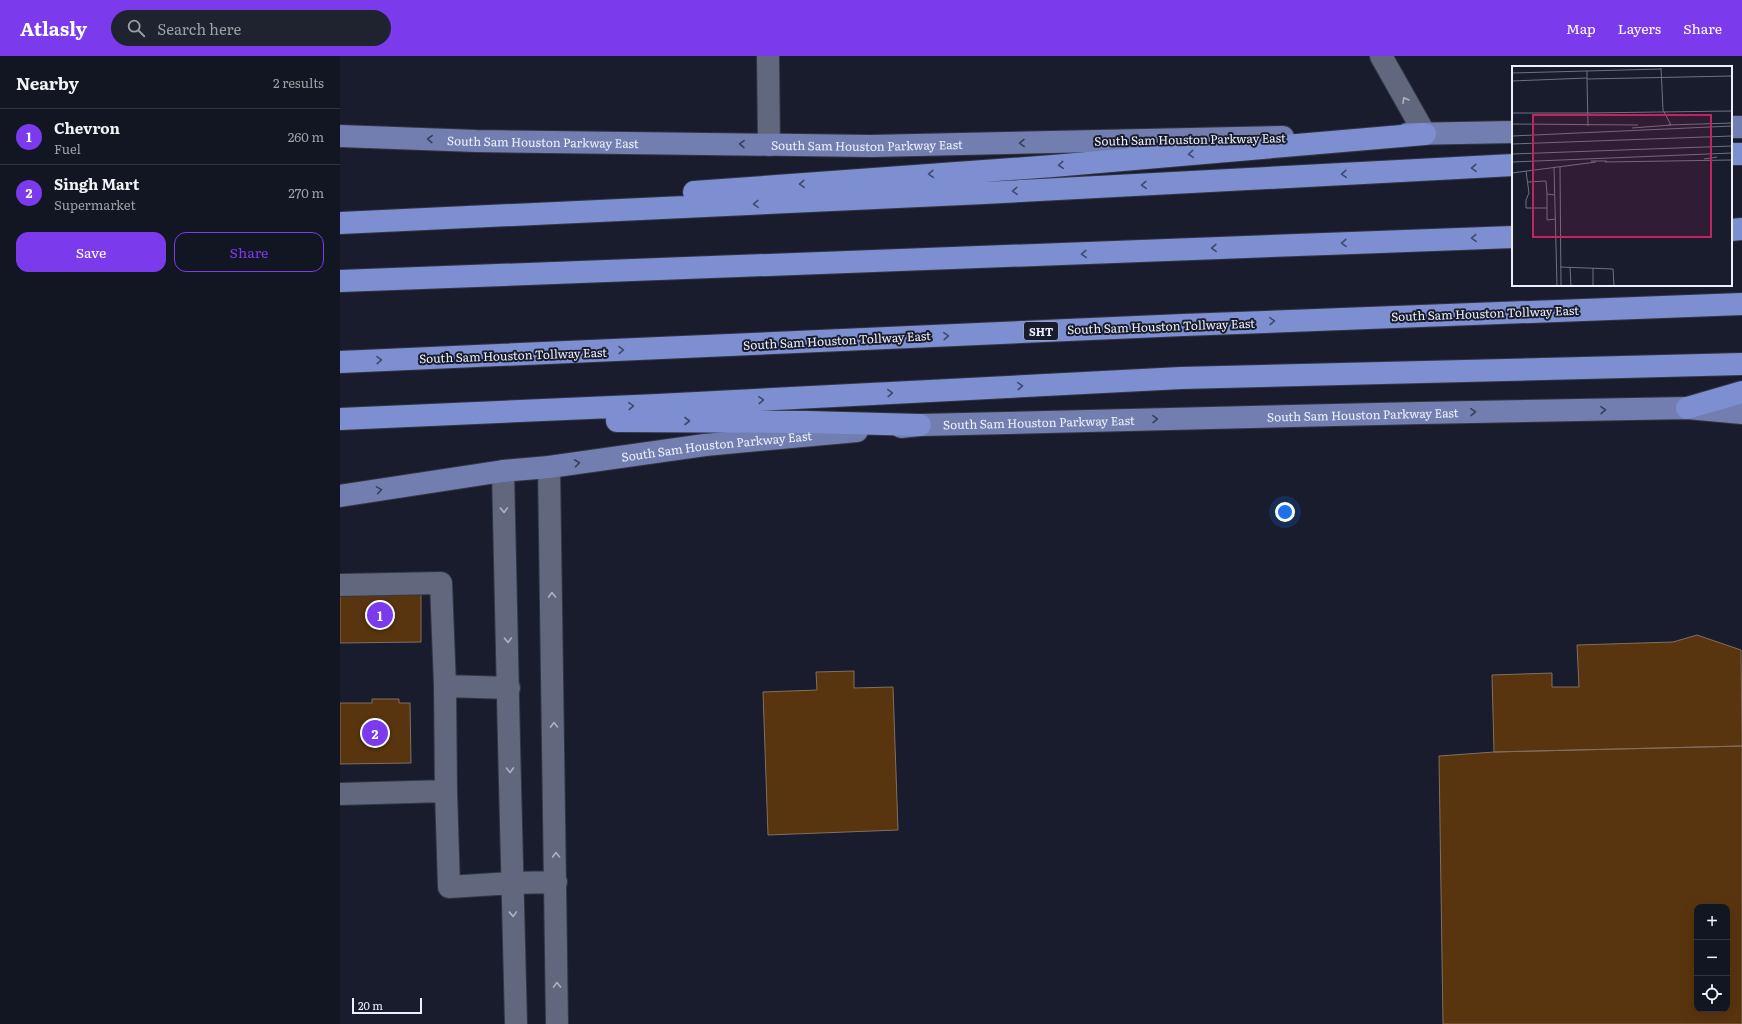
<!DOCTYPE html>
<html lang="en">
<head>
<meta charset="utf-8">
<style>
	:root { --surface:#121522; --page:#1f222f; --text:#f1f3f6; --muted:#9c9fa5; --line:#313440; --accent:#7c3aed }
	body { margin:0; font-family:Literata,serif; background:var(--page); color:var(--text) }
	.controls { position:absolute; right:12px; bottom:12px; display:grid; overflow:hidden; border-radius:8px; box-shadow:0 4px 16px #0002 }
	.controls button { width:36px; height:36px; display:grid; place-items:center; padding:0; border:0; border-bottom:1px solid var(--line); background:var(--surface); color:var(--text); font:20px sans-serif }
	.scale { position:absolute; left:12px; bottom:10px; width:70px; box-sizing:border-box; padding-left:4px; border:2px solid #ecf0fc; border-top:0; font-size:11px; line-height:14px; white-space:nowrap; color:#ecf0fc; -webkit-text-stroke:3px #181c2d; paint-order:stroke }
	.you { position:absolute; left:945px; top:456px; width:14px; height:14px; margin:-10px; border:3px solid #fff; border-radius:50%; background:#1a73e8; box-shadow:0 0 0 6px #1a73e833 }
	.badge { display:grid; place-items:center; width:26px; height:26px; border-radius:50%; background:var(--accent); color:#fff; font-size:13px; font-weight:700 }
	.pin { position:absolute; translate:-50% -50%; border:2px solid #fff; box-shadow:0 1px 4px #0006 }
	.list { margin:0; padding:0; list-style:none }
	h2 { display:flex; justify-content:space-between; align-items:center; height:52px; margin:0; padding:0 16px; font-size:17px }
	h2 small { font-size:13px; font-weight:400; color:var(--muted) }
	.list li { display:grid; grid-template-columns:26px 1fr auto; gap:12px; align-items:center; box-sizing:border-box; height:56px; padding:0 16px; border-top:1px solid var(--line) }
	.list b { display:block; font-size:15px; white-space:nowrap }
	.list p { margin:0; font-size:13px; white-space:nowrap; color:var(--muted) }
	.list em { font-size:13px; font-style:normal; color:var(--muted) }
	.actions { display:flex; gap:8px; padding:12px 16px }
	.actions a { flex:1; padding:9px 0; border:1px solid var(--accent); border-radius:12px; text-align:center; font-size:14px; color:var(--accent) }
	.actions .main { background:var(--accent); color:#fff }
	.icon { flex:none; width:22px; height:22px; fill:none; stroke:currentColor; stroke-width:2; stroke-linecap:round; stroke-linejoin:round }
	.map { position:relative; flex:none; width:1402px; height:968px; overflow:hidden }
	header { display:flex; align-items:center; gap:24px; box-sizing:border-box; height:56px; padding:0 20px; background:var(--accent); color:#fff }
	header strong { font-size:19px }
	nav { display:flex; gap:22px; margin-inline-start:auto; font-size:14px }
	.search { width:280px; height:36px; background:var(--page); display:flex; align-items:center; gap:10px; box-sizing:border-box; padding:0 14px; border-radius:22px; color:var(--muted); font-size:15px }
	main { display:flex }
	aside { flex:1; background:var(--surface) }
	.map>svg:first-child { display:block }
	.building { fill:#59350f; stroke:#826f5e; fill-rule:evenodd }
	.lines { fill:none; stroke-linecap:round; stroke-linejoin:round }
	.minor-casing { stroke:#323543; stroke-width:24 }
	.major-casing { stroke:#323543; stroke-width:24 }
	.highway-casing { stroke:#323543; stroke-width:24 }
	.minor { stroke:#61677c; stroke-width:22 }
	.major { stroke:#727eaf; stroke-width:22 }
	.highway { stroke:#7d8ed1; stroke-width:22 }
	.oneway { stroke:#adb2c2 }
	.oneway2 { stroke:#383e5a }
	.oneway3 { stroke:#404a6f }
	.labels { text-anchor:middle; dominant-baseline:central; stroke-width:4; stroke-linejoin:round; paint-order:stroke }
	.shield { fill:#181c2d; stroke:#acb0be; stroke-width:1 }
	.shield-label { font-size:11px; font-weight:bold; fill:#ecf0fc }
	.street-label { font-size:12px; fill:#ecf0fc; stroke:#181c2d }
	.inset-road { fill:none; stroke:#6d7180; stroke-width:1 }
	.view { fill:#c42363; fill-opacity:0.15; stroke:#c42363; stroke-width:2 }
	.inset-edge { fill:none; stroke:#ecf0fc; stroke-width:2 }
</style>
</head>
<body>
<header>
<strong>Atlasly</strong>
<div class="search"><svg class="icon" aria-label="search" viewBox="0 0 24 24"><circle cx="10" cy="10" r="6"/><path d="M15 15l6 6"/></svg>Search here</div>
<nav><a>Map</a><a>Layers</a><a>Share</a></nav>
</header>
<main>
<aside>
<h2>Nearby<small>2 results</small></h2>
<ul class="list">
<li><span class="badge">1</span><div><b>Chevron</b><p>Fuel</p></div><em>260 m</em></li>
<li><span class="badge">2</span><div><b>Singh Mart</b><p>Supermarket</p></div><em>270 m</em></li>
</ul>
<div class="actions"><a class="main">Save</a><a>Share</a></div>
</aside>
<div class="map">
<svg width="1402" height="968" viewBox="0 0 1402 968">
	<rect width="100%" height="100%" fill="#181c2d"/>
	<path class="building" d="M81 531V586L0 587V532Z
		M1357 579 1401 594 1402 690 1154 696 1152 619 1212 617V631H1239L1237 589 1333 586Z
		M514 615V632L553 631 558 774 428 779 423 636 477 634 476 616Z
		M32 643H59V647H70L71 707 0 708V647H32Z
		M1402 690V968H1103L1099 700 1154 696ZM1357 851H1387V953H1357Z"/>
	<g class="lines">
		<defs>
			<path id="minor" d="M428 0 429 89
				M1041 0 1085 78
				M209 411 217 968
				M163 415C168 599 170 784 176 968
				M0 529 101 527 105 630
				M106 735 105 630 169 632
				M0 738 106 735 109 831 172 827 216 826"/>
			<g id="major">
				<path d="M1391 71H1402"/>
				<path d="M1067 78 1173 76"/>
				<path id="s1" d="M0 80 136 85 531 90 943 81"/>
				<path id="s2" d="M561 371 580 369 1080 357 1347 352 1402 357"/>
				<path id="s3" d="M0 440 163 415 209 411 365 389 517 375"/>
			</g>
			<path id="highway" d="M1391 98H1402
				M354 136 713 110 1085 78
				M0 167 644 137 1173 109
				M1391 174 1402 173
				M0 225 1173 181
				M0 306 843 269 1402 248
				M1347 352 1402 336
				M0 363 318 349 841 322 1402 308
				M277 365 467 366 580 369"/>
		</defs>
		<use href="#minor" class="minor-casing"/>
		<use href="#major" class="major-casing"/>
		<use href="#highway" class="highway-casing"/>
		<use href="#minor" class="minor"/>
		<use href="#major" class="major"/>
		<use href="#highway" class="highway"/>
	</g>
	<defs><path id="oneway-chevron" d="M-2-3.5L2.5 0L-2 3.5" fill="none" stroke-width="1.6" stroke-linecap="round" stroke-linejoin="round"/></defs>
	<g class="oneway">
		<use href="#oneway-chevron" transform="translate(1065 44) rotate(-120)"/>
		<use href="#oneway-chevron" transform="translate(164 454) rotate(88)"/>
		<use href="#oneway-chevron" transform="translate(212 539) rotate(-91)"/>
		<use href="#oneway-chevron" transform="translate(168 584) rotate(88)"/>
		<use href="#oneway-chevron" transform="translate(214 669) rotate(-91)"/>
		<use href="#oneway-chevron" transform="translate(170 714) rotate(89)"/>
		<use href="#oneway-chevron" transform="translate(216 799) rotate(-91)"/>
		<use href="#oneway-chevron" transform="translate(173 858) rotate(88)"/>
		<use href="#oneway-chevron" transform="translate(217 929) rotate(-91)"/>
	</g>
	<g class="oneway2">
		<use href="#oneway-chevron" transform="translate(90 83) rotate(-178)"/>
		<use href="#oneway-chevron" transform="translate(682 87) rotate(179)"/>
		<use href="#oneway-chevron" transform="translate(402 88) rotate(-179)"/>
		<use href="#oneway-chevron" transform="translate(1263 354) rotate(-1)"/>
		<use href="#oneway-chevron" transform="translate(1133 356) rotate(-1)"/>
		<use href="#oneway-chevron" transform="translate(815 363) rotate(-1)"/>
		<use href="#oneway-chevron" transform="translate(237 407) rotate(-8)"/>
		<use href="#oneway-chevron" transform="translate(39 434) rotate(-9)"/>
	</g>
	<g class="oneway3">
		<use href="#oneway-chevron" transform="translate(851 98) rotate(175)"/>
		<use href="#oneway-chevron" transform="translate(721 109) rotate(175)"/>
		<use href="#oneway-chevron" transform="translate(1134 112) rotate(177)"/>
		<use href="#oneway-chevron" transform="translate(591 118) rotate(176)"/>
		<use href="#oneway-chevron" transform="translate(1004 118) rotate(177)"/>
		<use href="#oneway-chevron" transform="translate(462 128) rotate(176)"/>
		<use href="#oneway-chevron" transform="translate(804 129) rotate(177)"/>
		<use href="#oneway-chevron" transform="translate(675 135) rotate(177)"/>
		<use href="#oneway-chevron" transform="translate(416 148) rotate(177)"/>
		<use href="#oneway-chevron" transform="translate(1134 182) rotate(178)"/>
		<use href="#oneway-chevron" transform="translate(1004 187) rotate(178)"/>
		<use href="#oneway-chevron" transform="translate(874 192) rotate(178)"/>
		<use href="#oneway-chevron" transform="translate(744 198) rotate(178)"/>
		<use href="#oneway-chevron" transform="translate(932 265) rotate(-2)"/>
		<use href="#oneway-chevron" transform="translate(606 280) rotate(-3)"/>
		<use href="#oneway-chevron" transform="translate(281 294) rotate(-2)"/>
		<use href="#oneway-chevron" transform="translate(39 304) rotate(-2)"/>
		<use href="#oneway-chevron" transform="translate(680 330) rotate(-3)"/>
		<use href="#oneway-chevron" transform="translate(550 337) rotate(-3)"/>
		<use href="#oneway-chevron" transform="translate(421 344) rotate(-3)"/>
		<use href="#oneway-chevron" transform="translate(291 350) rotate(-3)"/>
		<use href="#oneway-chevron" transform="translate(347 365)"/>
	</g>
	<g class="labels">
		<rect class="shield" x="684" y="266" width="34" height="18" rx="3"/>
		<g class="shield-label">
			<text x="701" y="275">SHT</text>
		</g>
		<g class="street-label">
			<text transform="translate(850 83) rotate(-1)">South Sam Houston Parkway East</text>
			<text stroke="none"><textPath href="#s1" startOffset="203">South Sam Houston Parkway East</textPath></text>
			<text stroke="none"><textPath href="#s1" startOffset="527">South Sam Houston Parkway East</textPath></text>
			<text transform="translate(1145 257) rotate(-2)">South Sam Houston Tollway East</text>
			<text transform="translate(821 270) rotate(-2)">South Sam Houston Tollway East</text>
			<text transform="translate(497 284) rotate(-3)">South Sam Houston Tollway East</text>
			<text transform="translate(173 299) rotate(-2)">South Sam Houston Tollway East</text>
			<text stroke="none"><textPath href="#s2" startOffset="462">South Sam Houston Parkway East</textPath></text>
			<text stroke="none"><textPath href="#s2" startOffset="138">South Sam Houston Parkway East</textPath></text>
			<text stroke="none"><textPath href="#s3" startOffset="380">South Sam Houston Parkway East</textPath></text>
		</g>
	</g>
	<g transform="translate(1172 10)">
		<rect width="220" height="220" fill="#181c2d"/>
		<path class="inset-road" d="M149 2 151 44 159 59M75 5V13L220 10M0 7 149 3M75 13 76 60M0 15 75 12M0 47H75M75 47 220 45M0 58 126 59M156 59 220 57M120 62 159 59M0 70 220 60M0 78 220 70M0 88 220 80M192 93 205 91M79 95H95M0 96 220 87M93 96 220 94M42 101 45 220M48 101 49 220M14 105 17 127 14 134V142H35V154L44 153M0 107 84 96M16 116 34 115 35 128M35 142V128L43 129M48 201 101 203 102 220M58 201 59 220M81 202V220"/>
		<path class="view" d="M21 49H199V171H21Z"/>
		<rect width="220" height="220" class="inset-edge"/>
	</g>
</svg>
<div class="controls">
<button>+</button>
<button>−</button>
<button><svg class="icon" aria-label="locate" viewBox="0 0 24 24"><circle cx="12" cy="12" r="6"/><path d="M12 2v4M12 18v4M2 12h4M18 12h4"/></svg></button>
</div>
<div class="scale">20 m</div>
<div class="you"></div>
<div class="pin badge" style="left:40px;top:559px">1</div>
<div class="pin badge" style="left:35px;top:677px">2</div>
</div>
</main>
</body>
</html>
